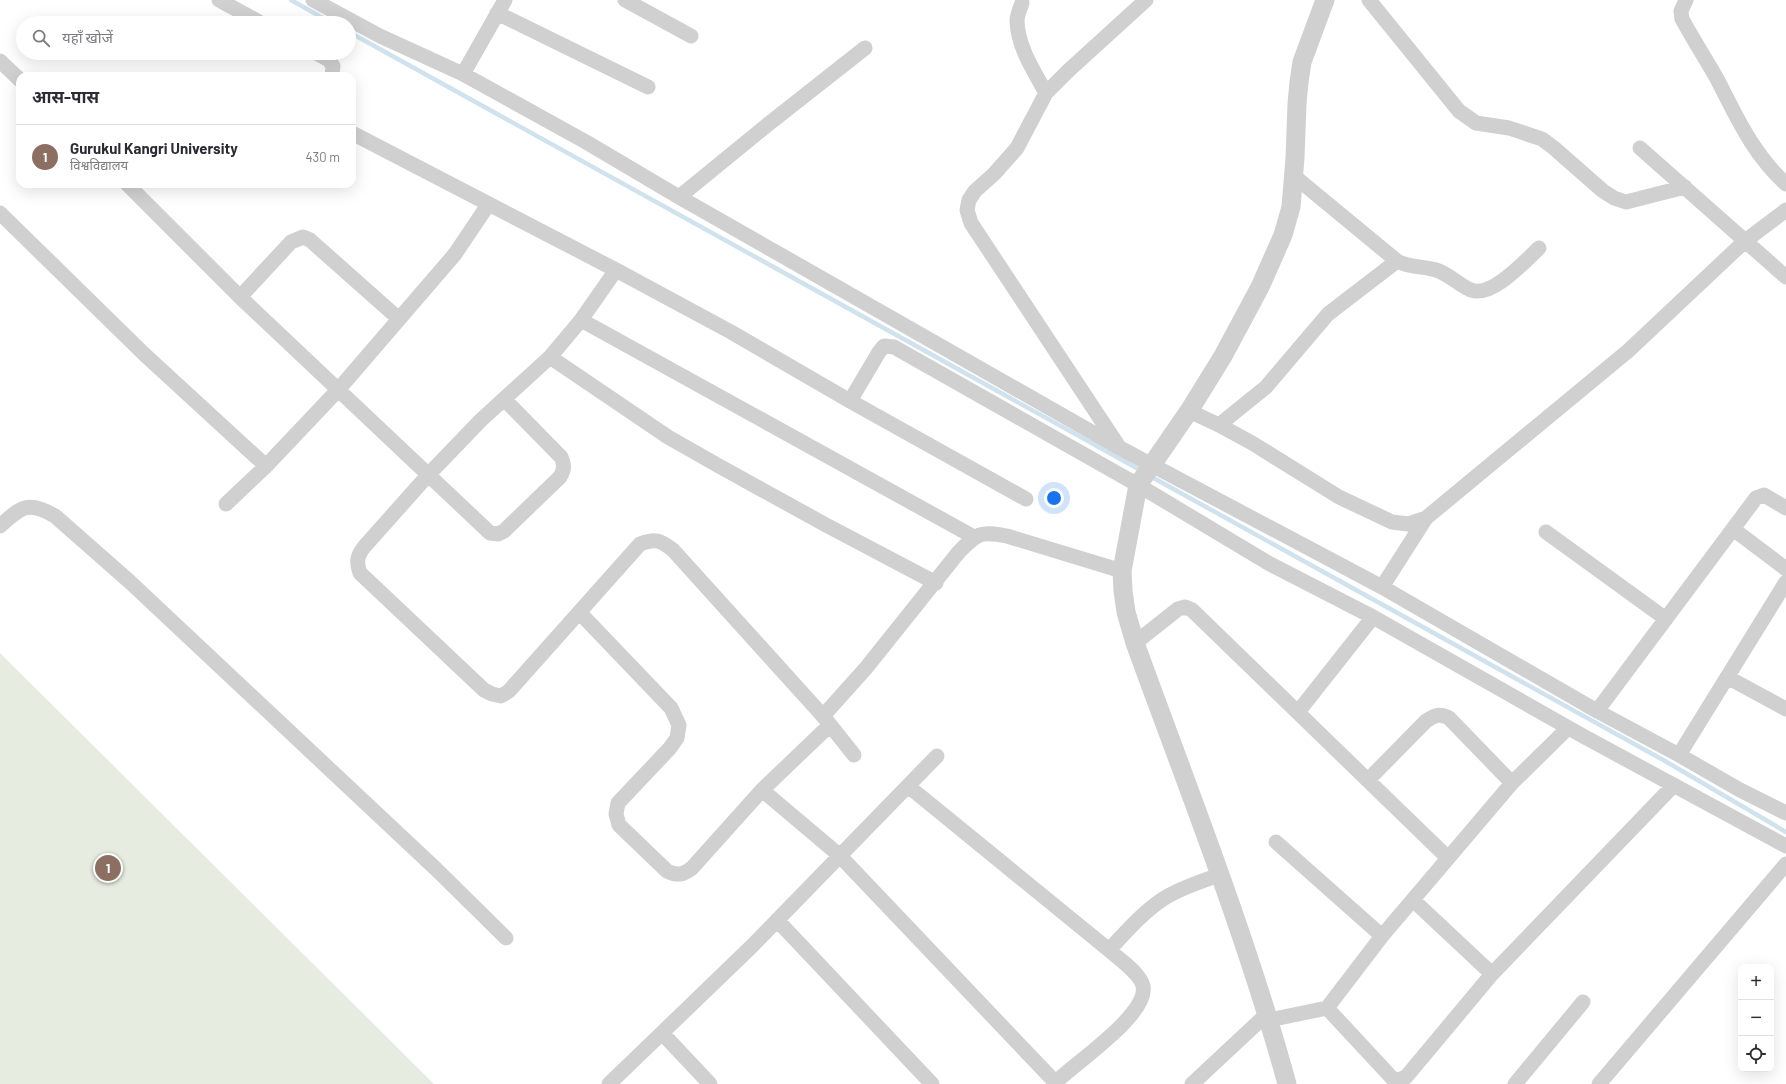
<!DOCTYPE html>
<html lang="hi">
<head>
<meta charset="utf-8">
<style>
	:root { --surface:#fff; --page:#f7f7f7; --text:#2b2b33; --muted:#7c7c81; --line:#e1e1e2; --accent:#7c3aed }
	body { margin:0; font-family:Barlow,"Noto Sans Devanagari",sans-serif; background:var(--page); color:var(--text) }
	.controls { position:absolute; right:12px; bottom:12px; display:grid; overflow:hidden; border-radius:8px; box-shadow:0 4px 16px #0002 }
	.controls button { width:36px; height:36px; display:grid; place-items:center; padding:0; border:0; border-bottom:1px solid var(--line); background:var(--surface); color:var(--text); font:20px sans-serif }
	.you { position:absolute; left:1054px; top:498px; width:14px; height:14px; margin:-10px; border:3px solid #fff; border-radius:50%; background:#1a73e8; box-shadow:0 0 0 6px #1a73e833 }
	.badge { display:grid; place-items:center; width:26px; height:26px; border-radius:50%; background:var(--accent); color:#fff; font-size:13px; font-weight:700 }
	.pin { position:absolute; translate:-50% -50%; border:2px solid #fff; box-shadow:0 1px 4px #0006 }
	.list { margin:0; padding:0; list-style:none }
	h2 { display:flex; justify-content:space-between; align-items:center; height:52px; margin:0; padding:0 16px; font-size:17px }
	h2 small { font-size:13px; font-weight:400; color:var(--muted) }
	.list li { display:grid; grid-template-columns:26px 1fr auto; gap:12px; align-items:center; box-sizing:border-box; height:64px; padding:0 16px; border-top:1px solid var(--line) }
	.list b { display:block; font-size:15px; white-space:nowrap }
	.list p { margin:0; font-size:13px; white-space:nowrap; color:var(--muted) }
	.list em { font-size:13px; font-style:normal; color:var(--muted) }
	.icon { flex:none; width:22px; height:22px; fill:none; stroke:currentColor; stroke-width:2; stroke-linecap:round; stroke-linejoin:round }
	.map { position:relative; flex:none; width:1786px; height:1084px; overflow:hidden }
	.search { position:absolute; background:var(--surface); box-shadow:0 4px 16px #0002; left:16px; top:16px; width:340px; height:44px; display:flex; align-items:center; gap:10px; box-sizing:border-box; padding:0 14px; border-radius:22px; color:var(--muted); font-size:15px }
	.panel { position:absolute; background:var(--surface); box-shadow:0 4px 16px #0002; left:16px; top:72px; width:340px; height:116px; border-radius:12px }
	.map>svg:first-child { display:block }
	.green { fill:#e6ecdf }
	.lines { fill:none; stroke-linecap:round; stroke-linejoin:round }
	.stream { stroke:#cfe2ee; stroke-width:4.5 }
	.minor { stroke:#d0d0d0; stroke-width:15 }
	.tertiary { stroke:#d0d0d0; stroke-width:19 }
</style>
</head>
<body>
<div class="map">
<svg width="1786" height="1084" viewBox="0 0 1786 1084">
	<rect width="100%" height="100%" fill="#fff"/>
	<path class="green" d="M0 653 434 1084H0Z"/>
	<g class="lines">
		<path class="stream" d="M291 0 332 23
			M349 32 1142 471
			M1150 476 1665 761 1786 832"/>
		<path class="minor" d="M219 0 261 23
			M313 0 380 36 463 74 586 142 679 197 1118 447 1382 587 1597 711 1679 755 1740 790 1786 813
			M625 0 691 36
			M1369 0 1459 111 1476 123 1509 128 1542 139 1554 148 1603 191 1614 198 1626 202 1685 187
			M1686 0 1681 11 1682 19C1693 39 1705 58 1716 77 1737 117 1752 153 1786 184
			M1022 3C1020 9 1017 15 1017 21 1018 48 1034 71 1046 93
			M497 13 648 87
			M316 53 329 60 333 66 332 76
			M0 61 20 80
			M463 74 505 0
			M352 133 616 270 731 332 850 401 1026 499
			M1640 148 1786 277
			M1294 176 1397 261C1410 268 1423 266 1436 270 1449 274 1459 285 1471 290 1492 298 1525 261 1539 248
			M127 184 240 297 490 533 498 534 504 531 560 477C564 470 565 465 561 457L504 399
			M679 197 766 126 865 48
			M0 213 144 354 266 466
			M616 270 581 320 550 357 481 420 429 474 364 547C357 556 356 562 360 573L484 690 492 694 501 696 509 691 640 544C656 538 660 540 673 550L823 716 854 755
			M240 297 291 242 303 237 310 240 399 319
			M581 320 974 537
			M550 357 668 437 719 466 826 525 936 583
			M850 401 879 352 884 346 894 347 1138 485 1270 564 1373 617 1583 736 1786 846
			M1189 411 1219 425 1252 443 1339 497 1392 522 1408 524 1426 518 1628 351 1745 241 1786 210
			M1219 425 1266 387 1328 314 1397 261
			M1117 444 971 223 967 210 969 200 975 191 994 174 1017 148 1046 93 1068 71 1146 0
			M226 504 266 466 338 390 455 254 488 205
			M0 526C21 507 28 500 55 516L130 582 437 870 506 938
			M1733 529 1786 569
			M1546 532 1666 619
			M1382 587 1426 518
			M580 613 671 708 679 725 677 738 670 748 618 803 616 814 619 825 667 871C677 876 683 875 692 868L762 790 830 725
			M1135 643 1178 609 1185 607 1192 610 1448 858
			M1727 677 1786 709
			M1597 711 1756 498 1764 495 1786 508
			M1298 712 1373 617
			M823 716 866 668 958 553C977 533 980 531 1007 536L1122 571
			M1568 728 1512 783 1382 936 1327 1008 1392 1078 1399 1080 1406 1077 1492 974 1674 785
			M1679 755 1786 582
			M1368 780 1426 721C1435 715 1440 713 1449 718L1512 783
			M908 786 1109 950C1119 959 1140 973 1143 986 1149 1015 1073 1064 1054 1084
			M762 790 839 855 1055 1082
			M1276 842 1382 936
			M1413 900 1492 974
			M777 920 932 1084
			M1109 950C1126 932 1142 913 1163 899 1180 888 1200 882 1219 875
			M1269 1020 1327 1008
			M662 1033 710 1084
			M609 1084 751 947 937 756
			M1192 1084 1267 1014
			M1515 1084 1583 1002
			M1599 1084 1786 864"/>
		<path class="tertiary" d="M1287 1084C1246 934 1188 789 1135 643L1126 612 1123 591 1122 571 1138 485 1189 411 1223 356 1260 287 1283 235 1291 207 1295 158 1297 104 1299 82 1302 62 1325 0"/>
	</g>
</svg>
<div class="controls">
<button>+</button>
<button>−</button>
<button><svg class="icon" aria-label="locate" viewBox="0 0 24 24"><circle cx="12" cy="12" r="6"/><path d="M12 2v4M12 18v4M2 12h4M18 12h4"/></svg></button>
</div>
<div class="you"></div>
<div class="pin badge" style="left:108px;top:868px;background:#8d6e63">1</div>
<div class="search"><svg class="icon" aria-label="search" viewBox="0 0 24 24"><circle cx="10" cy="10" r="6"/><path d="M15 15l6 6"/></svg>यहाँ खोजें</div>
<section class="panel">
<h2>आस-पास<small></small></h2>
<ul class="list">
<li><span class="badge" style="background:#8d6e63">1</span><div><b>Gurukul Kangri University</b><p>विश्वविद्यालय</p></div><em>430 m</em></li>
</ul>
</section>
</div>
</body>
</html>
